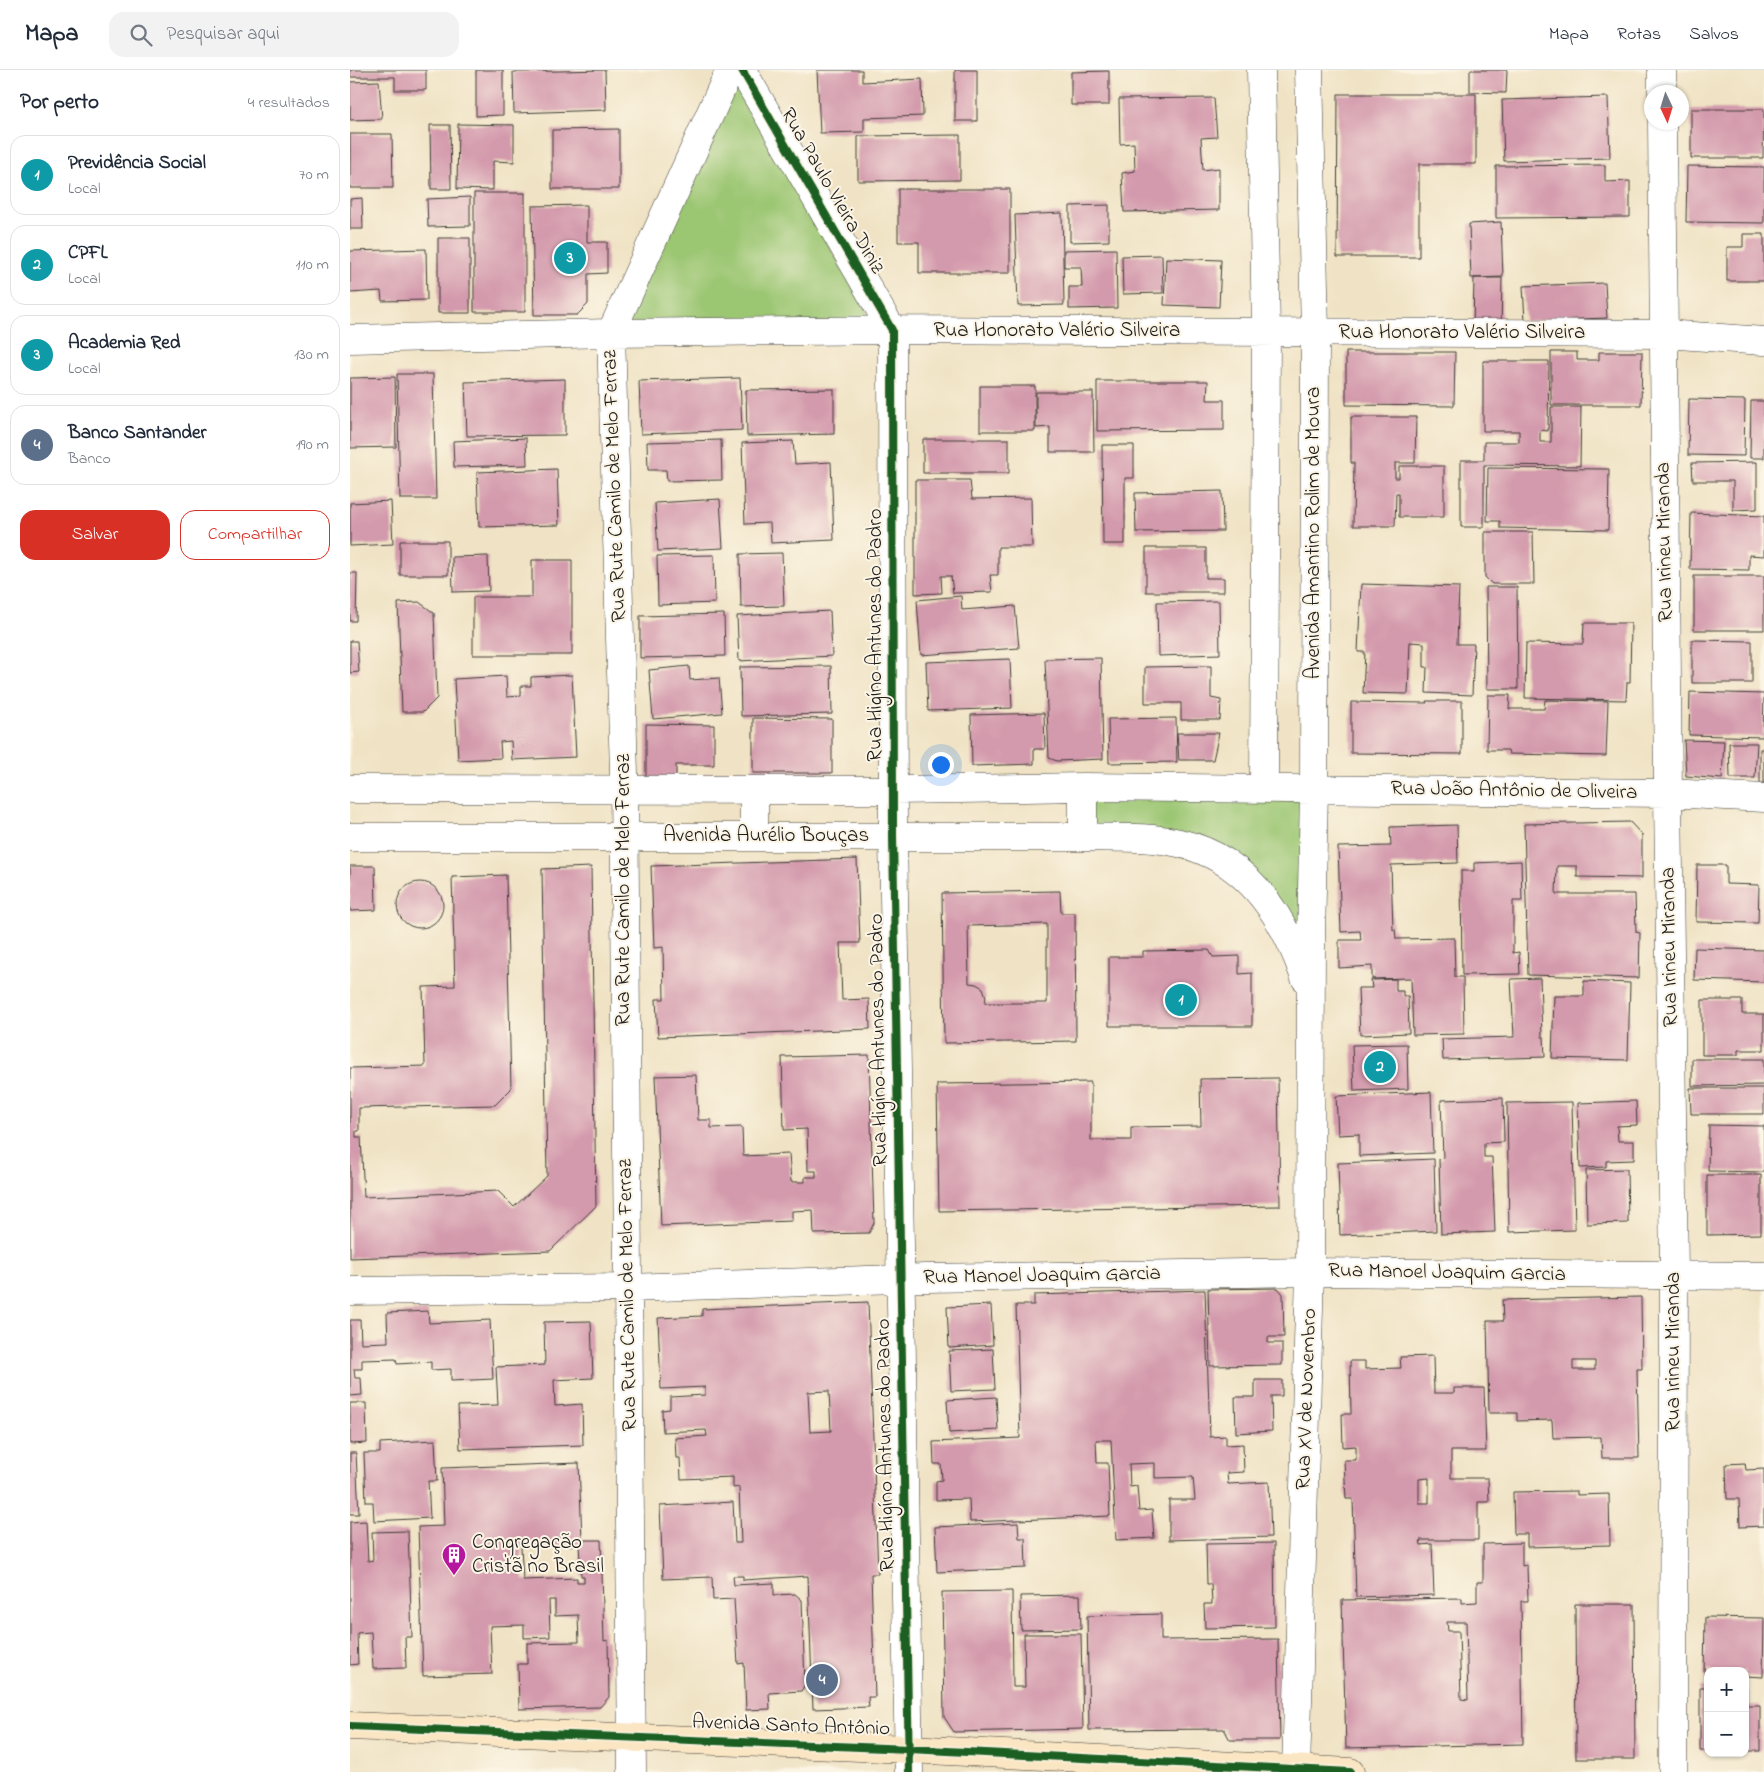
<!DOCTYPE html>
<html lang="pt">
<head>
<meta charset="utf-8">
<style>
	:root { --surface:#fff; --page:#f2f2f3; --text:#1f2937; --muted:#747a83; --line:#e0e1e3; --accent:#d93025 }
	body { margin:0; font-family:"Indie Flower",sans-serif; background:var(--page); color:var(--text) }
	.controls { position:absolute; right:15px; bottom:15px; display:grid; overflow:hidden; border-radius:10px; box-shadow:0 1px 4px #0004 }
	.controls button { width:45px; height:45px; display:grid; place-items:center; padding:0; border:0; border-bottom:1px solid var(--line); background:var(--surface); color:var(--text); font:25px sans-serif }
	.compass { position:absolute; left:1294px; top:15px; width:45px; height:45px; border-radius:50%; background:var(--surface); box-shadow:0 1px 4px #0004; rotate:176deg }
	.you { position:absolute; left:590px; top:694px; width:18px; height:18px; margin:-12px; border:4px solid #fff; border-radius:50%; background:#1a73e8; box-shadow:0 0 0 8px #1a73e833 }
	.badge { display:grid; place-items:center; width:32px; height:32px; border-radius:50%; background:var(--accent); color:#fff; font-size:16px; font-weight:700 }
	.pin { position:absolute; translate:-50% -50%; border:2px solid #fff; box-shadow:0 1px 5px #0006 }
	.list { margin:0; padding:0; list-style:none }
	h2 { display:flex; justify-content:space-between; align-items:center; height:65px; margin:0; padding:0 20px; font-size:21px }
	h2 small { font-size:16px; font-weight:400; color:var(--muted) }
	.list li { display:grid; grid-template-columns:32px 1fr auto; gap:15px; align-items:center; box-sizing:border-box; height:80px; margin:0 10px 10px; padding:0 10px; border:1px solid var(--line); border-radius:15px }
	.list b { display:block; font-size:19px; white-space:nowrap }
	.list p { margin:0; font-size:16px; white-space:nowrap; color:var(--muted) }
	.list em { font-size:16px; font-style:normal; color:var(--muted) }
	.actions { display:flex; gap:10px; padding:15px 20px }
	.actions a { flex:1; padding:11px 0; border:1px solid var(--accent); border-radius:15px; text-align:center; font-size:18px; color:var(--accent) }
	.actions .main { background:var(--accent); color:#fff }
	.icon { flex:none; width:28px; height:28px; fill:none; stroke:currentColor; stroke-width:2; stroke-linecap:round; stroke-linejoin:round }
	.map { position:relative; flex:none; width:1414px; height:1702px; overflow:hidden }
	header { display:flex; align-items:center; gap:30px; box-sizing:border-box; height:70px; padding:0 25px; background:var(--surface); border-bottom:1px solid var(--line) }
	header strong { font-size:24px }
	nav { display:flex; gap:28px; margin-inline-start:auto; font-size:18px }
	.search { width:350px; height:45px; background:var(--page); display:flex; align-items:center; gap:12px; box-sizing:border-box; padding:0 18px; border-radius:15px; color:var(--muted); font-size:19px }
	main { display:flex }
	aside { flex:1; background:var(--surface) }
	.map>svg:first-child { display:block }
	.green { fill:#9bc672; stroke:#5c7147 }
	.building { fill:#d399ac; fill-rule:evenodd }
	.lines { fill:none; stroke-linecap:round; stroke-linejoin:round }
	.minor-casing { stroke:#3c3a35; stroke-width:29 }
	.secondary-casing { stroke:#3c3a35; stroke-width:29 }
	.minor { stroke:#fff; stroke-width:28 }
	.secondary { stroke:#fbe6c4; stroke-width:28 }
	.cycleway-casing { stroke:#fcf5e5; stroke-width:11 }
	.cycleway { stroke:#1b5e20; stroke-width:8 }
	.labels { text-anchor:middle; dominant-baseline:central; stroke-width:4; stroke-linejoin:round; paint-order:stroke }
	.street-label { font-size:21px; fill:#1c1c1c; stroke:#fcf5e5 }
	.poi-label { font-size:21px; fill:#1c1c1c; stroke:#fcf5e5; text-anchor:start }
</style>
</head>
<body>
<header>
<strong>Mapa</strong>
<div class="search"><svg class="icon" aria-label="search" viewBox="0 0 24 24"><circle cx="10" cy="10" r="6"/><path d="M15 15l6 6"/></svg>Pesquisar aqui</div>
<nav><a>Mapa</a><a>Rotas</a><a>Salvos</a></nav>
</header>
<main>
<aside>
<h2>Por perto<small>4 resultados</small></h2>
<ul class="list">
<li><span class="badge" style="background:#0f9aa8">1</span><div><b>Previdência Social</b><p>Local</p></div><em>70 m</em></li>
<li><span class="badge" style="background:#0f9aa8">2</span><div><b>CPFL</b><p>Local</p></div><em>110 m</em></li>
<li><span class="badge" style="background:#0f9aa8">3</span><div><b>Academia Red</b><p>Local</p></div><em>130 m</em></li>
<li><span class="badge" style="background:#5c6f8a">4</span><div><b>Banco Santander</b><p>Banco</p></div><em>190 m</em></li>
</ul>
<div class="actions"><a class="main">Salvar</a><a>Compartilhar</a></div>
</aside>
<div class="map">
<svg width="1414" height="1702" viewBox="0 0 1414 1702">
	<rect width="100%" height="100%" fill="#fcf5e5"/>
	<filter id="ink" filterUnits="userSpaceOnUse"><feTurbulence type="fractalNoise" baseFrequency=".02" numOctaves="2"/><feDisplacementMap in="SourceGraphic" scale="10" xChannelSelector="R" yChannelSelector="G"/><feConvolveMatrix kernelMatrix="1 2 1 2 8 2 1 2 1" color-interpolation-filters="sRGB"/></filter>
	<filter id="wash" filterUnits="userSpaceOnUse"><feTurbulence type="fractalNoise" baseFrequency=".0096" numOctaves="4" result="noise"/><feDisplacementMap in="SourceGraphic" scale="20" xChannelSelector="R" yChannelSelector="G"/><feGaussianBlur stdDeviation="1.12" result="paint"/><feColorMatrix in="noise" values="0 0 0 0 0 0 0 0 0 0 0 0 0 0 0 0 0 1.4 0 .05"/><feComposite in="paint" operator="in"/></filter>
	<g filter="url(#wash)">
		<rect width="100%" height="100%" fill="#f0e3c5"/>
		<path class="green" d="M385 10 522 251 266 259Z
			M738 722 959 724 956 898 902 804 738 763Z"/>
		<g id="blocks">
			<path class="building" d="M0 0H76V20H45V7H0Z
				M126 0H153V45L126 46Z
				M255 0 256 40 164 43 163 2Z
				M467 0H512V12L572 9 573 46 514 48V62L470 63Z
				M605 0H627V51H605Z
				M1120 0H1157L1156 23 1120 22Z
				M759 1V35H721V2Z
				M29 11 32 49 0 50V12Z
				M988 24H1126V94H1069V187H987Z
				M1258 27 1260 88 1154 91 1152 30Z
				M864 28 867 67 851 68 853 100 869 98V140L774 142 772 103 785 101 784 73 770 74 769 29Z
				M1341 39H1414L1413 88H1341Z
				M108 54 164 55V92L143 91V120L107 119Z
				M80 55H100L101 119H81Z
				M269 59V119H202V60Z
				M0 64H42L43 118H0Z
				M610 65V110L508 111V66Z
				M1255 95V112L1280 111V147L1146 148V96Z
				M1337 96 1414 97V153L1336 152Z
				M548 119H660V203H569V172H548Z
				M124 123H175V242H124Z
				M120 127V156L78 157 77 129Z
				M12 128 13 159H0V129Z
				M237 135V172H257V203L238 204V234L227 245H184L182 136Z
				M759 135V171L720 172V136Z
				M712 143 714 235 668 236 665 145Z
				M1151 152 1153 207 1121 208 1119 154Z
				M1393 164H1414V211H1377V177H1393Z
				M88 168H120V243H88Z
				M76 179 77 230 32 231 31 221 0 223V181Z
				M766 179 767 238 719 239V217H732L731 197H714V180Z
				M812 185 813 223 773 224 772 186Z
				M816 188 871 190 869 237 814 235Z
				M1124 208H1152L1151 261H1123Z
				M1255 213 1257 248 1175 251 1173 216Z
				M996 282H1105L1104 336 996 335Z
				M1201 282H1227V290H1249V282H1292L1291 335H1201Z
				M1133 291H1199L1198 361 1190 360V372H1201V337H1231L1230 396 1134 395V457H1111V390H1134V372H1169V361H1133Z
				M47 304H83L86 429H50Z
				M45 307 46 377 0 378V308Z
				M390 308 392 360 291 364 289 311Z
				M215 309V365L117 366 115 312Z
				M747 311H858L857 330H874V360L747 361Z
				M630 316H685V361H630Z
				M484 319V364L397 366 396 320Z
				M686 322H743L744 382H700V357L686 358Z
				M1339 329 1395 330 1394 386 1338 385Z
				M1401 331H1414V388H1400Z
				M1001 347H1066L1065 393H1045V408H1049V396H1094V447H1049V423H1046L1045 456H1003L1004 393H1001Z
				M176 368 177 395 104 397 103 371Z
				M573 369H659V403H573Z
				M371 370 372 410 317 411 316 400H298L297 372Z
				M443 371 445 394 481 392 484 470 421 473 420 453 395 454 392 373Z
				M752 375H784V408H775V474H753Z
				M1407 392V439L1383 440V411H1343L1342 393Z
				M1138 398 1259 399 1258 460 1150 458V451H1137Z
				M207 399 209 455 129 457 127 402Z
				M565 410H620L622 429 681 428 682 477H648V505H640L642 522 603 523 601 506H591L592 523 565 524Z
				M872 421 873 461 786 462 785 423Z
				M370 429 373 478 308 481 305 433Z
				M41 431 43 474 0 476V433Z
				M1341 443 1414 446V486L1399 485V500L1340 499Z
				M1135 462H1183L1184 514H1142L1135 507Z
				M50 471H98V505H50Z
				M796 478H856V508H874V522H796Z
				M432 483 434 536 391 537 390 484Z
				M364 485 365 533 308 535 307 486Z
				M138 486 139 521 103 522 102 487Z
				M182 490H222V585H123V527H182Z
				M0 503H7L6 551H0Z
				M1344 506H1414V560H1344Z
				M1011 514 1109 517 1107 574H1124L1122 625 1076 623 1077 597H1074V573L1060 572 1058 624 1013 623 1015 582H1008Z
				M1136 517H1167L1168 619H1137Z
				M611 526 612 540 665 536 669 578 571 585 567 530Z
				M869 531 870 584 808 586 807 532Z
				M69 532 84 543 87 628 73 642H52L48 533Z
				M480 541 482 586 389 591 387 546Z
				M374 544 375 586 290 588V546Z
				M1234 553H1281L1280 612H1277L1276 630 1175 628 1176 573 1233 574Z
				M1342 570 1402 571V613H1342Z
				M0 571H7L9 602 0 603Z
				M751 588 753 689 707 691 699 688 695 589Z
				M660 589 662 638 578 641 576 592Z
				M339 596 340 610 369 608 372 643 303 649 299 600Z
				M481 596 482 644 391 646 390 597Z
				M861 596V628L871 630 870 650H831V633H795V597Z
				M222 605 226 687 162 690 161 671 150 672 151 688 108 690 104 609 156 606 157 627 171 626V616H181V607Z
				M1340 622 1414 624 1413 667 1339 665Z
				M1138 625H1160L1159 639H1194L1195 630 1258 631 1256 686 1159 684 1158 680H1137Z
				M1076 631H1112V684L1001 683V632L1077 633Z
				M694 643 695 679H684V694L622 696 621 645Z
				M403 648 482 649V703H403Z
				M826 648 827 692 759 693 758 649Z
				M296 654 364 655V695H326V708H296Z
				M827 663H869L863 690H829Z
				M1334 670 1374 671 1372 709 1336 706Z
				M1379 673H1407L1405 708H1380Z
				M1410 679H1414V713H1410Z
				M1280 752 1292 765V808L1227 807V796H1207L1206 824H1285L1286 862 1290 863 1289 908 1178 905 1174 754Z
				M1107 755 1108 793 1041 795 1043 860 1045 859 1046 869 1104 868 1105 907H1113L1114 964 1063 965 1061 908 1022 909V896L989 898V870H1011L1010 861 991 862 988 777 1041 776 1040 757Z
				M507 789 510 873H490L492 930 519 929 520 959 308 967 306 929H314L313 877 304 878 301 796Z
				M1171 791 1172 831H1163V883L1169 882 1170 904 1112 905 1111 801H1124V793Z
				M1347 795H1376V814L1409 815 1408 853 1346 852Z
				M0 796H25L26 840 0 841Z
				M241 797 246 1136 200 1181 0 1188V998L75 996 73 917 105 916 102 807 156 805 161 1019 145 1035 9 1038V1061H6V1067H11L14 1127 148 1121 164 1137 197 1106 192 799Z
				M47 835a23 23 0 1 1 46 0a23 23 0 1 1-46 0Z
				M710 821 711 843H725L726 971 594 973 592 823ZM697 854V933H635L636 927 633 918 626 914 619 913 618 856Z
				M1345 878 1414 880V912L1344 910Z
				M859 880 863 887 889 886V904L902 903V956H759V887H793V881Z
				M1190 908 1192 967H1194L1195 987 1093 990 1092 969 1164 967 1161 909Z
				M1046 909V921H1053V926H1058L1059 963 1010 965 1008 918H1022L1021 910Z
				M1234 911 1280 913 1278 990 1202 988 1204 926H1234Z
				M1352 930H1392V944H1414V980H1388V985H1352Z
				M1057 974 1058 1019 1004 1021 1002 975Z
				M519 985 524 1153 519 1163 464 1164 463 1140 442 1141V1151L311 1156 305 1006 346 1005 348 1050H361V1058L392 1057 393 1086 439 1084 441 1112H455V1107H466V1101H458L457 1059 434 1060 432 987Z
				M1342 989H1414V1015L1342 1016Z
				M928 1008 930 1136 589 1141 587 1014 741 1012V1070H781V1057L851 1056 850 1009Z
				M1340 1018H1414V1044H1341Z
				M1081 1022 1083 1083 1009 1086V1064L988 1065 986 1026Z
				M1153 1028 1154 1072 1134 1073V1087H1142L1145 1162 1091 1164 1089 1089 1093 1088 1091 1030Z
				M1286 1031 1287 1055 1267 1056 1268 1071H1284V1090L1256 1091V1097L1230 1098 1228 1033Z
				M1222 1032 1225 1160 1159 1162 1157 1033Z
				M1359 1055 1414 1056V1102L1358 1101Z
				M1084 1089 1086 1161 990 1165 988 1093Z
				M1277 1099 1278 1153 1237 1154 1236 1100Z
				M1357 1105H1411V1164L1357 1165Z
				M928 1218 933 1224 934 1267H918V1273H932V1295L860 1296 858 1219Z
				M855 1220 860 1367 876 1366V1375L893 1374 894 1402 877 1403 878 1414 919 1412 921 1467 819 1470V1430H845L843 1407 805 1408V1393L779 1394 780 1417 787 1416 789 1441 802 1440 804 1468 766 1470 761 1370H746L747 1393H758L760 1446 620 1452 619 1429 586 1430V1411L592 1410 591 1394H584L583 1372 670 1368 666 1235H684V1225Z
				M1291 1227 1292 1299H1287L1289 1388H1252L1251 1367 1203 1368 1202 1350 1167 1351V1343H1139L1137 1251H1153L1152 1230ZM1223 1291H1245V1300H1223Z
				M518 1232 528 1504H521L525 1627H518L519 1637 463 1639 458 1506 393 1510V1506H383L384 1515 424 1513V1525L445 1524 452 1530 455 1615 451 1621 419 1623 420 1639 396 1640 394 1593 388 1594 384 1529 363 1530 362 1507 313 1509 310 1436 383 1432 385 1473H391L389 1417 383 1418V1407L331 1409 330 1388H326L325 1368 357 1366 356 1360 313 1362 312 1340 320 1339V1327L355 1325V1317L311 1319 308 1248 352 1246V1239ZM479 1321 481 1361 460 1362 458 1322Z
				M641 1235 643 1275 599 1278 597 1237Z
				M78 1241 79 1253 140 1250 143 1309 101 1311V1299L81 1300V1292L47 1294 46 1289 12 1290V1299H4L5 1308H11L12 1325 0 1326V1250H10L11 1273 38 1272 37 1243Z
				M241 1251 243 1308 204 1310 205 1336 232 1334 233 1375 110 1379 108 1336 148 1335 146 1297 195 1295 194 1252Z
				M643 1279 645 1319 601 1321 599 1281Z
				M1083 1286 1084 1323H1104V1318H1134L1136 1381H1101V1408H1138L1139 1432H1128V1470H1070L1071 1475 1082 1474 1084 1525 1006 1527 1003 1429H996L994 1390H1006V1376L993 1377 992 1344H1001L1000 1291H1015V1299L1051 1298 1050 1287ZM1079 1408V1433H1069V1409Z
				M905 1310H932V1326H921L922 1361 886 1363 885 1327H905Z
				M646 1327 648 1360 599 1363 597 1330Z
				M0 1333H16L17 1373 0 1374Z
				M85 1370 87 1411H78L80 1448 24 1451 23 1432H16L14 1383H30V1373Z
				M0 1383H6L9 1444H0Z
				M229 1393 232 1470H251L254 1571 258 1570 259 1627 250 1637 169 1639 168 1594H177V1573L229 1572 228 1545 205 1546V1530H199L200 1567 174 1568V1555L140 1556 142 1604 73 1606 68 1457 94 1456 92 1398ZM229 1475 231 1506H234V1512H227V1508L173 1510 171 1477Z
				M1395 1393 1396 1400 1414 1399V1456L1390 1457 1389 1429H1377L1376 1394Z
				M1227 1421V1425L1259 1424 1260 1475 1177 1477V1464H1164L1163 1422Z
				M16 1451 18 1491 23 1490 22 1462 58 1461 62 1567H55L56 1598 23 1599 21 1562 7 1563 8 1594 0 1595V1452Z
				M668 1453 669 1468H675L676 1498 587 1502 585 1457Z
				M924 1473 925 1557 855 1558 854 1534H862L861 1514H857L856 1474Z
				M1172 1473V1496L1177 1495 1178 1531H1171L1173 1674 996 1678 992 1530 1112 1528V1533L1127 1532V1512H1133V1474ZM1097 1552H1116L1118 1630 1111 1629 1109 1561H1098Z
				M662 1521 663 1617H675L674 1564H731L733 1659 604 1662 594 1647 592 1522Z
				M730 1525 731 1559 671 1560 670 1526Z
				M1225 1534H1284L1285 1689H1226Z
				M811 1544V1570L928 1569 930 1670H880L874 1659 739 1660 737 1546Z
				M1355 1547 1414 1548 1413 1607 1395 1606V1601H1358V1606H1354Z
				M1350 1617H1358V1681H1350Z
				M1395 1617H1397V1635H1410V1681H1395Z"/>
		</g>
	</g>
	<g filter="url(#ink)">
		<use href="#blocks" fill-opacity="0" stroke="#3c3a35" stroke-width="1"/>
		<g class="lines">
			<defs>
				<path id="minor" d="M392 0 542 260 543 766 559 1702
					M911 0 916 261 914 718
					M1312 0V22
					M1312 52 1318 723 1324 1205 1323 1702
					M0 269 261 263 542 260 1314 264 1414 271
					M0 719 544 720 733 717 1318 723 1414 728
					M404 720V767
					M0 767H733C764 768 798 766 829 773 897 788 934 846 955 908
					M733 767V717
					M0 1221 278 1218 576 1208 960 1202 1414 1206
					M282 1702 274 703 261 263 380 0
					M946 1702 960 1202 961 870 964 719 965 262 959 0"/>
				<path id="secondary" d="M0 1656 559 1679 1000 1702"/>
			</defs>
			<use href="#minor" class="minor-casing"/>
			<use href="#secondary" class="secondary-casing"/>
			<use href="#minor" class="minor"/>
			<use href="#secondary" class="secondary"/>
			<defs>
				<path id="cycleway" d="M392 0 542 260 543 766 559 1702
					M0 1656 559 1679 1000 1702"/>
			</defs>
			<use href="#cycleway" class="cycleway-casing"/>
			<use href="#cycleway" class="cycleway"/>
		</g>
	</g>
	<defs>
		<symbol id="building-pin" viewBox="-11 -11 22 30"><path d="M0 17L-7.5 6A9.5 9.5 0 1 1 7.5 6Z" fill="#b5179e" stroke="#fcf5e5"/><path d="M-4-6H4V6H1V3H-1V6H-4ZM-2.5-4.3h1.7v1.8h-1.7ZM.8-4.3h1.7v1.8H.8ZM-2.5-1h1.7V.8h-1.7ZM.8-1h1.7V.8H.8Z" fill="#fff"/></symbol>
	</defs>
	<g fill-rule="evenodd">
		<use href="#building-pin" x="90" y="1471" width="28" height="38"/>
	</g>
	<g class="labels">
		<g class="street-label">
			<text transform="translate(482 121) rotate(60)">Rua Paulo Vieira Diniz</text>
			<text x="707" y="261">Rua Honorato Valério Silveira</text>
			<text x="1112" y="263">Rua Honorato Valério Silveira</text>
			<text transform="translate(265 416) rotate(-92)">Rua Rute Camilo de Melo Ferraz</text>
			<text transform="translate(964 463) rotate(-90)">Avenida Amantino Rolim de Moura</text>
			<text transform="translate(1315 472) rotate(-91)">Rua Irineu Miranda</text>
			<text transform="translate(526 565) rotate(-90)">Rua Higíno Antunes do Padro</text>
			<text transform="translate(1164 721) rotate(1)">Rua João Antônio de Oliveira</text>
			<text x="416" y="766">Avenida Aurélio Bouças</text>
			<text transform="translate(274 820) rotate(-90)">Rua Rute Camilo de Melo Ferraz</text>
			<text transform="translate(1320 877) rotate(-91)">Rua Irineu Miranda</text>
			<text transform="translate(529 970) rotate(-91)">Rua Higíno Antunes do Padro</text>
			<text transform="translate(1097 1203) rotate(1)">Rua Manoel Joaquim Garcia</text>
			<text transform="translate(692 1206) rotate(-1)">Rua Manoel Joaquim Garcia</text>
			<text transform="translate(278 1225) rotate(-91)">Rua Rute Camilo de Melo Ferraz</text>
			<text transform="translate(1324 1282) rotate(-90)">Rua Irineu Miranda</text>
			<text transform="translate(957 1329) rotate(-88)">Rua XV de Novembro</text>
			<text transform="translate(536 1375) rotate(-91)">Rua Higíno Antunes do Padro</text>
			<text transform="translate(441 1656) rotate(2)">Avenida Santo Antônio</text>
		</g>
		<g class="poi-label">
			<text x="122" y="1473">Congregação<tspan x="122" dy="24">Cristã no Brasil</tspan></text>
		</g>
	</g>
</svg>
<div class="controls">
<button>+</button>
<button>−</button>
</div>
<svg class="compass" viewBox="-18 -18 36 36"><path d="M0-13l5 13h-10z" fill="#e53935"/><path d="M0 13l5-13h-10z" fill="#747a83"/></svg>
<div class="you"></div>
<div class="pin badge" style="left:831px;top:930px;background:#0f9aa8">1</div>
<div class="pin badge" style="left:1030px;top:997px;background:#0f9aa8">2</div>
<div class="pin badge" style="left:220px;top:188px;background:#0f9aa8">3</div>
<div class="pin badge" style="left:472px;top:1610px;background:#5c6f8a">4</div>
</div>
</main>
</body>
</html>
